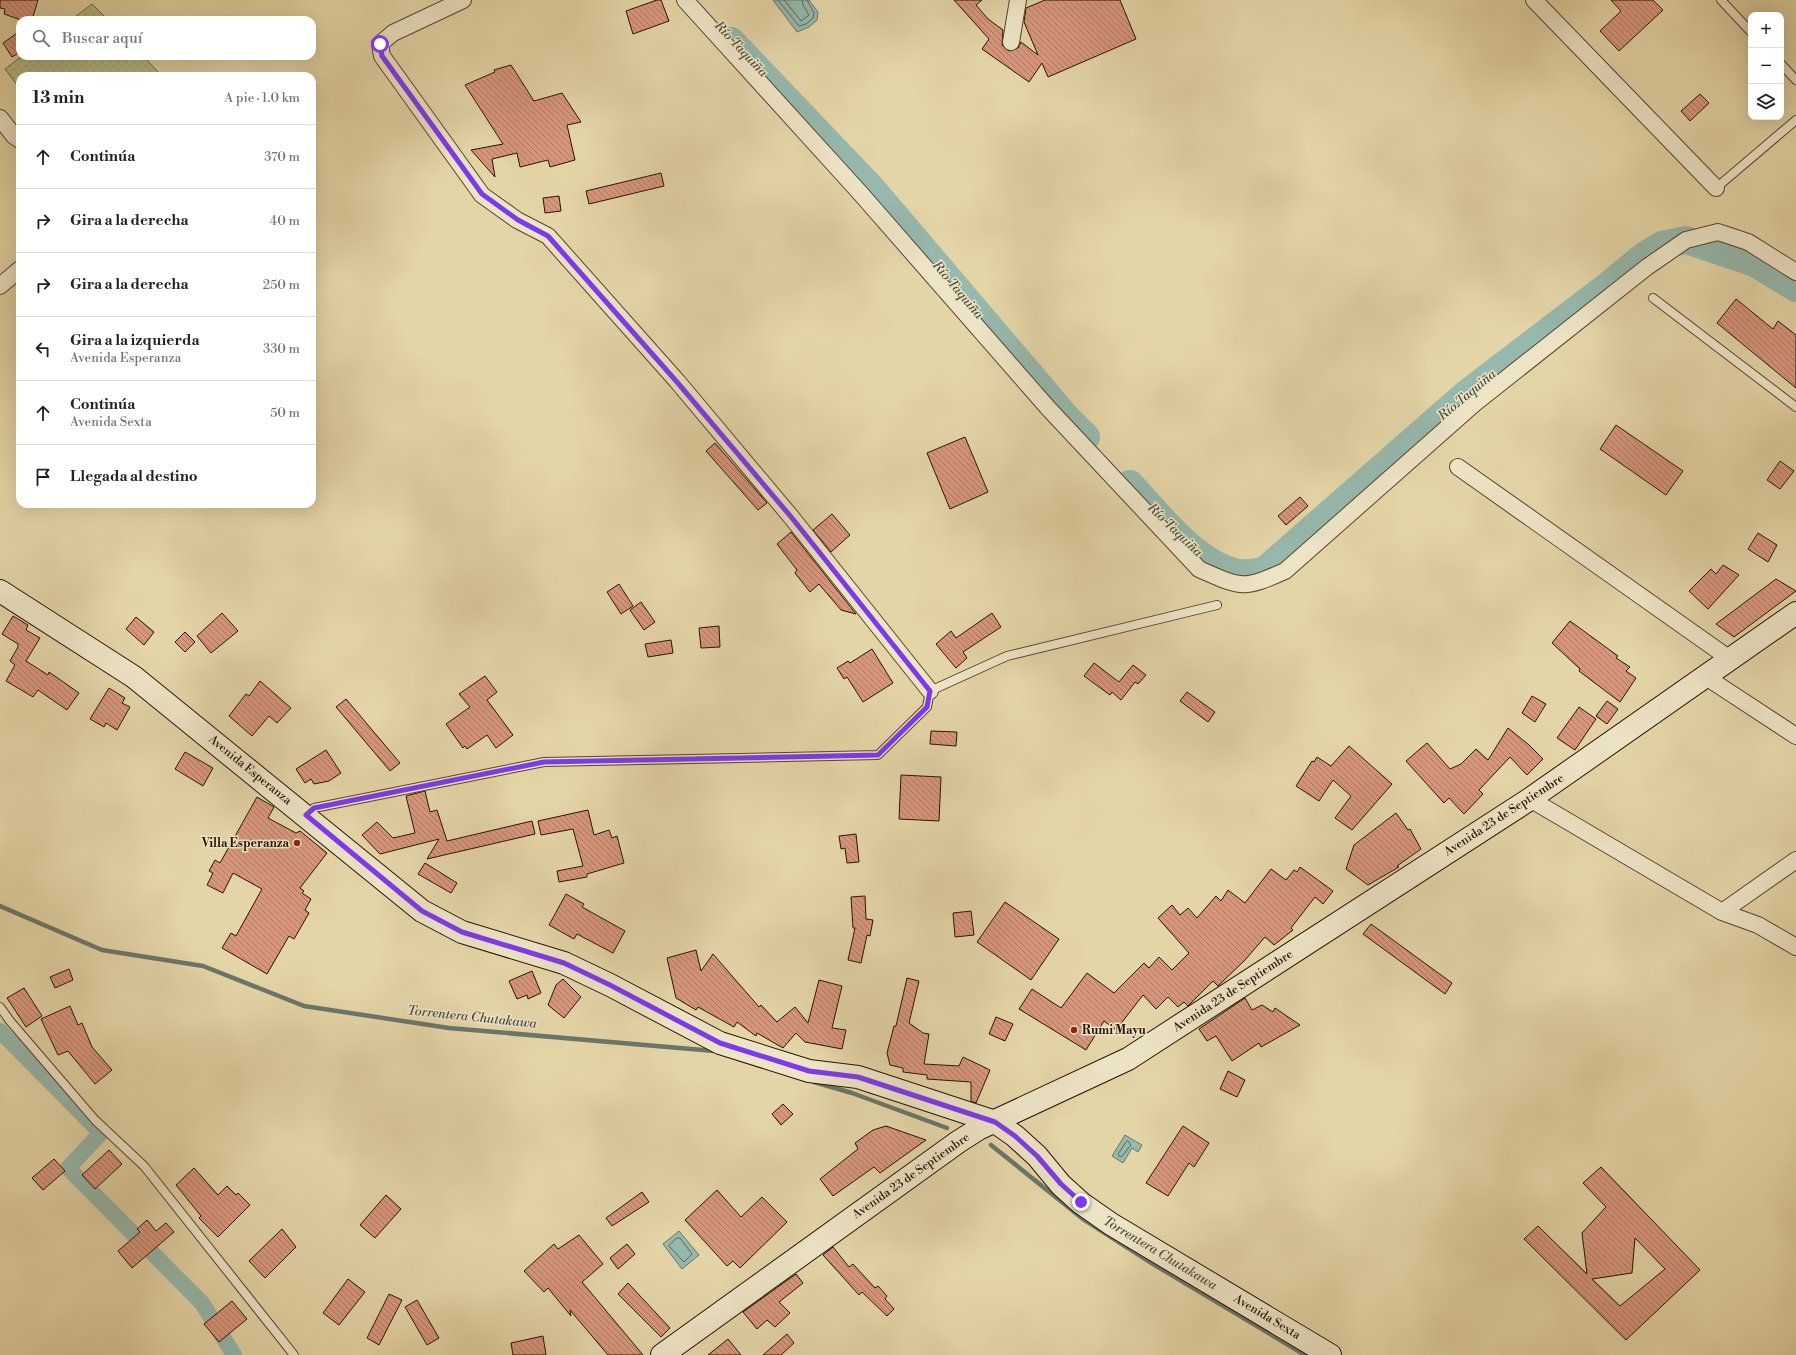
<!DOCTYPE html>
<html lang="es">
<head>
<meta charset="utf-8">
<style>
	:root { --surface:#fff; --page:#f6f6f6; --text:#222; --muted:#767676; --line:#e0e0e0 }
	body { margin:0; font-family:"Libre Bodoni",serif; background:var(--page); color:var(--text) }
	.controls { position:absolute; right:12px; top:12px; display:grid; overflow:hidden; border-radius:8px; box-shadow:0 4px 16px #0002 }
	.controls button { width:36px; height:36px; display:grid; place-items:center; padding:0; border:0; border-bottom:1px solid var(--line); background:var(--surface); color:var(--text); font:20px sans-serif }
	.stop { position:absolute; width:12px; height:12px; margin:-9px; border:3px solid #7c3aed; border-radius:50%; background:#fff }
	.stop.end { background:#7c3aed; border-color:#fff; box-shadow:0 1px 4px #0008 }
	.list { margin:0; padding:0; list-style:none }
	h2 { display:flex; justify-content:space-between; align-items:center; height:52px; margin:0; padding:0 16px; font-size:17px }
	h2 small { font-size:13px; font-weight:400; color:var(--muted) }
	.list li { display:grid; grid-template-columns:26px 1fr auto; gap:12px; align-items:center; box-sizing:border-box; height:64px; padding:0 16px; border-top:1px solid var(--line) }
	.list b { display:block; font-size:15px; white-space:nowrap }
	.list p { margin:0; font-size:13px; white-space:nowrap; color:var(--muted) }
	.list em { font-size:13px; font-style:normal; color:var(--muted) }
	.icon { flex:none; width:22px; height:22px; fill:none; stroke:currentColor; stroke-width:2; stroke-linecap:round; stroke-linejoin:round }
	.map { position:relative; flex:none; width:1796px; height:1355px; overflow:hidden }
	.search { position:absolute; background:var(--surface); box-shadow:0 4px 16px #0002; left:16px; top:16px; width:300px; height:44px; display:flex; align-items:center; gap:10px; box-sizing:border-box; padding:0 14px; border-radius:12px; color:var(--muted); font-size:15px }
	.panel { position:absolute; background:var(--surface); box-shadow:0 4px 16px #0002; left:16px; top:72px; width:300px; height:436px; border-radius:12px }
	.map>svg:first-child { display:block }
	.grass { fill:url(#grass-dots); stroke:#6e6844 }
	.water { fill:#96b8ad; stroke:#6a7669 }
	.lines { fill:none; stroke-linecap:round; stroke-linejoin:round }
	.shore { stroke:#5e6658; stroke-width:1 }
	.stream { stroke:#6a7669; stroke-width:4.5 }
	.canal { stroke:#96b8ad; stroke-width:16 }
	.river { stroke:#96b8ad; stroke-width:28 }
	.building { fill:url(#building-back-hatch); stroke:#271302; fill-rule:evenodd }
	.lane-casing { stroke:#56442b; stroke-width:10 }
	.street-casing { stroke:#56442b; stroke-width:18 }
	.secondary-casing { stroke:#271302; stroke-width:24 }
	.lane { stroke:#ede4c6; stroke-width:8 }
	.street { stroke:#ede4c6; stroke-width:16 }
	.secondary { stroke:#ede4c6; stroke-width:22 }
	.route { stroke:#7c3aed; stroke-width:5 }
	.poi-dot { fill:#8f2418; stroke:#ede4c6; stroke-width:1.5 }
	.labels { text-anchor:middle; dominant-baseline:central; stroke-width:3; stroke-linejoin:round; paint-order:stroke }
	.street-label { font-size:12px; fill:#271302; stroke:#ede4c6 }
	.poi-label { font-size:12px; font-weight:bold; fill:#271302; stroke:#ede4c6; text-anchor:end }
	.water-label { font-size:13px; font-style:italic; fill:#4e4d3e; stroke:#ede4c6 }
</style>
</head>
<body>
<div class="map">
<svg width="1796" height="1355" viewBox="0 0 1796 1355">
	<defs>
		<pattern id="grass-dots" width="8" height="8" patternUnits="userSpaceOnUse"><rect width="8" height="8" fill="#b5bd86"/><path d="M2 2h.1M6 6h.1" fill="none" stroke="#9ca272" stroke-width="1.8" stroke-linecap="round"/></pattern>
		<pattern id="building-back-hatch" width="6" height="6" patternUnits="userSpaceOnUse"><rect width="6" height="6" fill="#d8977d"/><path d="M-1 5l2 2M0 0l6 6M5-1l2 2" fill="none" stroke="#af7a64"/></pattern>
	</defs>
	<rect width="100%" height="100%" fill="#e4d5a7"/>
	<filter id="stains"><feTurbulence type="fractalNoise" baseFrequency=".005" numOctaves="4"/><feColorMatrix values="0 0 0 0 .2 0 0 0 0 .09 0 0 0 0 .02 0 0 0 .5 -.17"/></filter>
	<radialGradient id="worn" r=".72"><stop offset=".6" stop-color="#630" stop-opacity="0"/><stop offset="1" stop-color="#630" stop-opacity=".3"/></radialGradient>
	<path class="grass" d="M92 4 108 20H71Z
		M22 56H143L162 76H20V89L5 69Z"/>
	<path class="water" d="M773 0H809L818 12 817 20 809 27 797 32Z
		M1125 1135 1142 1145 1138 1152 1132 1148 1123 1163 1112 1156Z
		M679 1231 699 1255 682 1269 663 1244Z"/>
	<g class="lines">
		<path class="shore" d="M778 0 799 26 806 24 813 18 814 13 807 0
			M784 0 801 21 809 15 803 5 802 0
			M1128 1141 1131 1145 1122 1156 1120 1157 1118 1154 1126 1142Z
			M677 1238H680L692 1254 684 1262 669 1246Z"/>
		<path class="stream" d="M0 906 102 950 203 966 304 1006 449 1028 714 1051
			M814 1082 852 1093 947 1128
			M991 1145 1083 1219 1153 1264 1305 1355"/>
		<path class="canal" d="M0 1031 101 1133 68 1168 202 1303 234 1355"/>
		<path class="river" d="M731 41 873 190 1066 417 1086 437
			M1130 484C1158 514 1197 566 1239 573 1247 574 1256 572 1264 571L1466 394 1606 287 1644 256 1662 245 1686 240 1755 263 1796 288"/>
	</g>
	<path class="building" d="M0 0H38L32 20H21L4 14 5 9 0 8Z
		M657 0H661L669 21 633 34 626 11Z
		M954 0H982L976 5 988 19 1003 30 1002 45 1009 51 1018 48 1021 42 1038 55 1024 22 1026 8 1045 0H1120L1136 39 1048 77 1042 63 1029 82 982 49 989 39Z
		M1611 0H1653L1663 10 1619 51 1600 31 1621 11Z
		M20 31V52L12 57 3 43Z
		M511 65 534 101 562 93 581 122 567 125 575 160 550 167 548 160 520 167 517 153 492 159 495 177 471 150 503 144 465 85 495 72 494 70Z
		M1700 94 1709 103 1690 121 1681 111Z
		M661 173 664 186 589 204 586 191Z
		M559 196 561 211 545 213 543 198Z
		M1736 299 1773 329 1778 321 1796 335V388L1717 323Z
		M1616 425 1683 471 1666 495 1600 449Z
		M965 437 988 492 950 509 927 453Z
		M715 443 767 503 758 510 706 451Z
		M1780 461 1794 471 1780 489 1767 480Z
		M1300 497 1308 506 1286 525 1278 516Z
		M832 514 850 535 831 552 813 530Z
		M791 532 856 614 841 610 819 584 810 592 795 573 797 570 777 544Z
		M1758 533 1777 545 1768 562 1748 549Z
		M1723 565 1739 575 1708 609 1689 591 1711 569 1716 574Z
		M1776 579 1796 591 1734 637 1716 624Z
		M619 584 633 606 621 614 607 592Z
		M641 602 655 622 644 630 630 610Z
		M222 613 238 631 211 653 197 636Z
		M992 613 1001 627 963 652 967 658 956 668 936 644 951 631 956 638Z
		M13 616 28 625 26 630 40 638 26 661 48 675 49 672 79 693 67 710 38 690 33 697 6 681 15 665 10 661 18 647V644L2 634Z
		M136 617 154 632 144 645 126 629Z
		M1570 621 1618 656 1616 658 1630 667 1626 671 1636 678 1620 702 1579 671 1580 669 1552 643Z
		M719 626 720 647 701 648 699 628Z
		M185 632 195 642 185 652 175 642Z
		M671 640 673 653 648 657 645 644Z
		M872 649 893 683 863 702 847 677 844 679 837 668 848 661 850 663Z
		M1094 663 1119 682 1133 665 1146 675 1138 684 1135 682 1121 700 1112 692 1110 695 1084 676Z
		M485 676 497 692 487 700 513 735 496 748 487 735 467 749 465 746 463 748 446 724 470 707 459 694Z
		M260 681 291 708 277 723 269 716 252 736 229 716 246 694 249 696Z
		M109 688 125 698 122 703 130 707 117 730 106 723 104 727 90 719Z
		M1187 692 1215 712 1208 722 1180 701Z
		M1532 696 1546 704 1535 722 1522 713Z
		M346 699 400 763 390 771 336 707Z
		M1607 701 1618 709 1607 724 1596 716Z
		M1579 707 1596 719 1575 750 1557 738Z
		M1508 728 1529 745 1543 759 1527 775 1510 757 1479 790 1483 794 1464 814 1449 798 1444 803 1406 761 1427 743 1450 769 1461 764 1476 749 1488 760Z
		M931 731 957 732 956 746 930 744Z
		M1349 746 1392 784 1352 830 1335 818 1351 796 1333 780 1319 801 1296 786 1312 761 1314 762 1317 757 1331 766Z
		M326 750 341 773 329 781 314 784 311 779 305 783 296 769Z
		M185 752 213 768 203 786 175 769Z
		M901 775 941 777 939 821 899 819Z
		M425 791 430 812 437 810 447 841 532 821 535 834 427 859 439 839 380 854 362 835 377 822 393 838 415 833 406 796Z
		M257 797 274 807 268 818 296 833 300 831 327 853 300 888 304 891 302 893 311 899 305 910 309 913 294 939 289 936 267 974 222 948 231 933 236 936 262 889 233 873 223 893 207 885 213 873 209 871 215 860 220 863Z
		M588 810 594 835 609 830 612 838 617 836 624 863 587 874V877L559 882 557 871 583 866 573 829 541 835 538 821Z
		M1396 813 1408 830 1410 829 1421 849 1397 866 1399 867 1368 885 1346 869 1354 845Z
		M856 834 859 862 847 863 845 848 841 849 839 836Z
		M425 863 457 883 451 893 418 874Z
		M1300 867 1333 891 1323 904 1315 897 1291 928 1293 930 1274 945 1265 937 1245 960 1218 986 1213 981 1188 1006 1184 1002 1178 1007 1168 997 1156 1009 1143 995 1116 1030 1104 1021 1086 1050 1019 1009 1032 989 1061 1008 1087 973 1114 993 1144 963 1149 968 1159 957 1172 970 1189 953 1158 918 1172 905 1180 915 1188 908 1197 918 1216 896 1221 901 1228 890 1245 903 1271 869 1286 880 1294 870 1297 872Z
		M566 894 584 904 582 907 625 931 613 953 577 934 574 939 549 925Z
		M865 896 866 919 873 920 870 936 867 935 861 963 848 960 855 928H853L851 897Z
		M1005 902 1059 939 1031 980 977 942Z
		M971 911 974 935 955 937 953 913Z
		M1371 924 1452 983 1445 994 1363 934Z
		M696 950 701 971 713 954 759 1007 761 1005 777 1022 795 1007 808 1023 819 980 842 986 832 1028 846 1030 842 1049 805 1042 796 1033 783 1048 757 1033 756 1036 737 1022 734 1027 698 1007 696 1010 676 998 667 958Z
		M69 969 73 980 55 988 50 977Z
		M532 971 541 993 528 999 527 995 517 999 509 981Z
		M907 978 919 981 909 1023 923 1033 929 1034 924 1064 959 1066 963 1057 990 1070 976 1103 971 1101V1082L927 1079V1075L903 1072V1068L890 1065 887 1053 894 1026H896Z
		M563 979 581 997 564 1018 548 1005 556 985Z
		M24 988 42 1016 26 1027 7 998Z
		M1245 998 1252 1010 1262 1005 1273 1012 1275 1008 1300 1025 1261 1047 1259 1043 1232 1061 1216 1036 1207 1041 1199 1029Z
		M70 1006 78 1025 82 1023 92 1047 112 1070 95 1084 68 1051 58 1055 41 1019Z
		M996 1017 1013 1024 1005 1041 989 1034Z
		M1228 1071 1245 1080 1237 1097 1220 1089Z
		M783 1104 793 1114 781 1125 772 1114Z
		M886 1126 926 1140 880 1173 874 1167 833 1196 820 1179 858 1149 855 1143 873 1130Z
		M1183 1126 1209 1143 1194 1167 1189 1163 1168 1196 1146 1183Z
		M109 1150 122 1164 95 1189 82 1175Z
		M54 1159 65 1171 43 1190 32 1178Z
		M1601 1167 1700 1270 1626 1340 1524 1239 1538 1226 1587 1274 1582 1233 1606 1207 1583 1183ZM1635 1238 1665 1269 1620 1306 1592 1279 1632 1273Z
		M194 1168 218 1195 227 1186 236 1195 238 1193 250 1205 218 1237 199 1218 201 1216 176 1185Z
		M717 1190 741 1217 762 1197 787 1222 740 1268 733 1261 727 1266 685 1220Z
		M642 1192 649 1202 612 1226 606 1218Z
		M386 1195 401 1209 375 1238 360 1225Z
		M147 1220 156 1231 166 1223 174 1232 132 1268 118 1251 140 1232 137 1229Z
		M282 1229 296 1247 265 1278 249 1261Z
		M579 1235 603 1264 582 1282 643 1355H608L570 1310 571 1316 548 1288 544 1292 524 1271 554 1244 558 1249Z
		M627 1244 635 1254 618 1269 610 1258Z
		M833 1247 849 1267 853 1264 875 1288 878 1286 887 1296 885 1299 894 1309 887 1316 862 1292 859 1295 823 1255Z
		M796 1274 803 1283 779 1302 790 1313 775 1327 767 1320 757 1329 743 1312Z
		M348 1279 365 1292 339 1325 323 1313Z
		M628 1283 670 1328 661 1337 618 1294Z
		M389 1294 402 1300 379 1345 367 1338Z
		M417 1300 439 1338 427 1345 405 1307Z
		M232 1301 247 1319 219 1342 204 1324Z
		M787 1334 794 1343 781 1355H763Z
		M543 1336 546 1355H513L511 1343Z
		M728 1339 741 1355H708Z"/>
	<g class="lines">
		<defs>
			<path id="lane" d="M1721 0 1751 32
				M1781 64 1796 80
				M1716 188 1796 120
				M1653 298 1796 407
				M306 815 314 808 544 762 878 755 927 707 930 691 1007 656 1217 605
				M0 1007 10 1021 95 1120 144 1166 294 1355"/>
			<path id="street" d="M463 0 393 33 380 44 382 56 482 195 517 220 548 236 677 381 792 518 930 691
				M685 0 861 194 1048 408 1199 569C1242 588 1242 590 1285 571L1474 404 1647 267 1686 240 1718 232 1748 242 1796 272
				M1534 0 1716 188
				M1011 42 1018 0
				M0 118 14 136 20 140
				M0 286 20 269
				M1458 467 1730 659
				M1706 677 1796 736
				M1530 799 1722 912 1758 925 1796 947
				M1722 912 1796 860"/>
			<path id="secondary" d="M0 591 134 677 422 911 462 932 564 963 610 985 720 1043 809 1071 858 1077 995 1122 1015 1136 1037 1156 1061 1185 1081 1203 1111 1224 1330 1355
				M662 1355 958 1142 980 1128 1128 1059 1530 799 1796 613"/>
		</defs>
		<use href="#lane" class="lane-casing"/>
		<use href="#street" class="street-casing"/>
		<use href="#secondary" class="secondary-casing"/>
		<use href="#lane" class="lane"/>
		<use href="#street" class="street"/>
		<use href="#secondary" class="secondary"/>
	</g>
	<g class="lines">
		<path class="route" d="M380 44 382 56 482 194 518 220 548 236 677 382 792 518 930 691 927 707 878 755 544 762 314 808 306 815 422 911 462 932 564 963 610 985 720 1043 809 1071 858 1077 995 1122 1015 1136 1037 1156 1061 1184 1081 1202"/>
	</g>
	<g class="poi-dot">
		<circle cx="297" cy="843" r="4"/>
		<circle cx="1074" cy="1030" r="4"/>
	</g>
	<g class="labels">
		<g class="street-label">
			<text transform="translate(250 770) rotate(39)">Avenida Esperanza</text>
			<text transform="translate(1504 815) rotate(-33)">Avenida 23 de Septiembre</text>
			<text transform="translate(1233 991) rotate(-33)">Avenida 23 de Septiembre</text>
			<text transform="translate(911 1176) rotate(-35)">Avenida 23 de Septiembre</text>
			<text transform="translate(1267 1317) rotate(31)">Avenida Sexta</text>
		</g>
		<g class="poi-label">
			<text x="289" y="843">Villa Esperanza</text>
			<text x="1082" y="1030" text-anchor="start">Rumi Mayu</text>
		</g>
		<g class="water-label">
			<text transform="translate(741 49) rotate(47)">Río Taquiña</text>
			<text transform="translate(958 290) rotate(50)">Río Taquiña</text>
			<text transform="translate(1467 395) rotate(-40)">Río Taquiña</text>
			<text transform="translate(1175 530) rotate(44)">Río Taquiña</text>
			<text transform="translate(472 1017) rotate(6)">Torrentera Chutakawa</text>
			<text transform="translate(1160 1253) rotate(31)">Torrentera Chutakawa</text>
		</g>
	</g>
	<rect width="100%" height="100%" filter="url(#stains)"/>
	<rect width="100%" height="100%" fill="url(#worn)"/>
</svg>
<div class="controls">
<button>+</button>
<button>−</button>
<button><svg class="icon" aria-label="layers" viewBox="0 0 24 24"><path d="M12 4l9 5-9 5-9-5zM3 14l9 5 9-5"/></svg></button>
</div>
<div class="stop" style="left:380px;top:44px"></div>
<div class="stop end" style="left:1081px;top:1202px"></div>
<div class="search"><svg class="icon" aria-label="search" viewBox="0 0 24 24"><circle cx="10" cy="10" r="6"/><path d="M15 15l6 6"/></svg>Buscar aquí</div>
<section class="panel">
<h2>13 min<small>A pie · 1.0 km</small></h2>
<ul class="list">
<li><svg class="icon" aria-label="ahead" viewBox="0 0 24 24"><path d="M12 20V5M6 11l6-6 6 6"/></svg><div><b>Continúa</b></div><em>370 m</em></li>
<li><svg class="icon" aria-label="right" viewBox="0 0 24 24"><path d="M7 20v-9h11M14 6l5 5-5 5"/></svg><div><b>Gira a la derecha</b></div><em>40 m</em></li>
<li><svg class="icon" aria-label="right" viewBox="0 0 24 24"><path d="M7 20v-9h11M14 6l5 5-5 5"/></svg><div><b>Gira a la derecha</b></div><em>250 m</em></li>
<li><svg class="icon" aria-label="left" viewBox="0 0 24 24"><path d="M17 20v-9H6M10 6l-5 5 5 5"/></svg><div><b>Gira a la izquierda</b><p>Avenida Esperanza</p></div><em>330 m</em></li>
<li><svg class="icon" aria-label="ahead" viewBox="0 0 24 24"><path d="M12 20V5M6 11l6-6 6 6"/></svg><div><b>Continúa</b><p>Avenida Sexta</p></div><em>50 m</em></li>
<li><svg class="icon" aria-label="arrive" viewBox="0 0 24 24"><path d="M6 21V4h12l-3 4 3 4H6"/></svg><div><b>Llegada al destino</b></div></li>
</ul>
</section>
</div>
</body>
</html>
